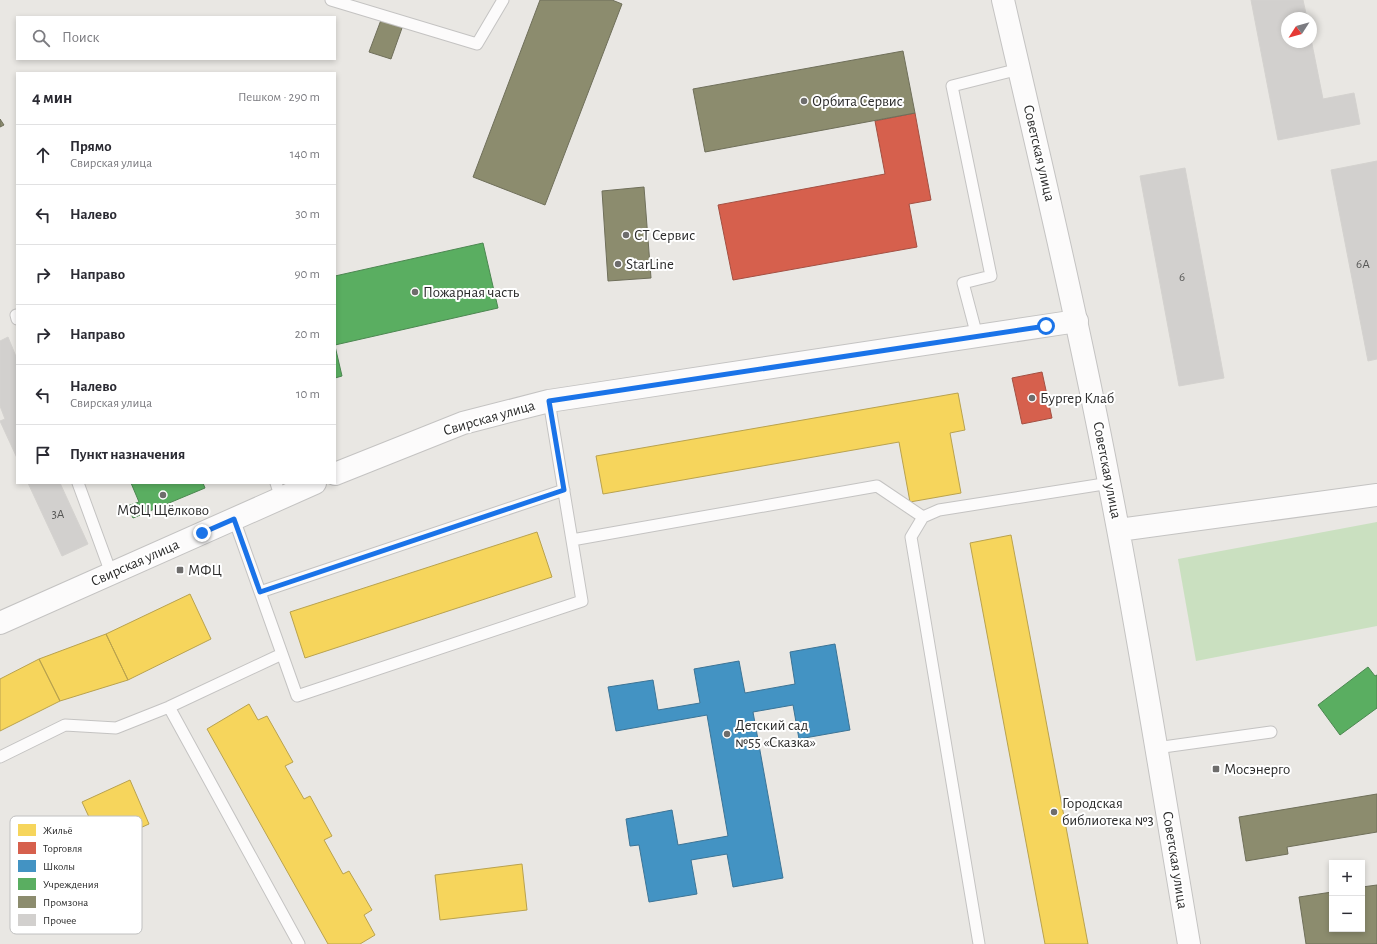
<!DOCTYPE html>
<html lang="ru">
<head>
<meta charset="utf-8">
<style>
	:root { --surface:#fff; --page:#f2f2f3; --text:#2b2b33; --muted:#7c7c81; --line:#e1e1e2 }
	body { margin:0; font-family:"Alegreya Sans",sans-serif; background:var(--page); color:var(--text) }
	.controls { position:absolute; right:12px; bottom:12px; display:grid; overflow:hidden; border-radius:0px; box-shadow:0 2px 6px #0003 }
	.controls button { width:36px; height:36px; display:grid; place-items:center; padding:0; border:0; border-bottom:1px solid var(--line); background:var(--surface); color:var(--text); font:20px sans-serif }
	.compass { position:absolute; left:1281px; top:12px; width:36px; height:36px; border-radius:50%; background:var(--surface); box-shadow:0 2px 6px #0003; rotate:234deg }
	.stop { position:absolute; width:12px; height:12px; margin:-9px; border:3px solid #1a73e8; border-radius:50%; background:#fff }
	.stop.end { background:#1a73e8; border-color:#fff; box-shadow:0 1px 4px #0008 }
	.list { margin:0; padding:0; list-style:none }
	h2 { display:flex; justify-content:space-between; align-items:center; height:52px; margin:0; padding:0 16px; font-size:17px }
	h2 small { font-size:13px; font-weight:400; color:var(--muted) }
	.list li { display:grid; grid-template-columns:26px 1fr auto; gap:12px; align-items:center; box-sizing:border-box; height:60px; padding:0 16px; border-top:1px solid var(--line) }
	.list b { display:block; font-size:15px; white-space:nowrap }
	.list p { margin:0; font-size:13px; white-space:nowrap; color:var(--muted) }
	.list em { font-size:13px; font-style:normal; color:var(--muted) }
	.icon { flex:none; width:22px; height:22px; fill:none; stroke:currentColor; stroke-width:2; stroke-linecap:round; stroke-linejoin:round }
	.map { position:relative; flex:none; width:1377px; height:944px; overflow:hidden }
	.search { position:absolute; background:var(--surface); box-shadow:0 2px 6px #0003; left:16px; top:16px; width:320px; height:44px; display:flex; align-items:center; gap:10px; box-sizing:border-box; padding:0 14px; border-radius:0px; color:var(--muted); font-size:15px }
	.panel { position:absolute; background:var(--surface); box-shadow:0 2px 6px #0003; left:16px; top:72px; width:320px; height:412px; border-radius:0px }
	.map>svg:first-child { display:block }
	.green { fill:#cae0c0 }
	.homes { fill:#f6d55c; stroke:#b9a24e }
	.shops { fill:#d6604d; stroke:#a35043 }
	.schools { fill:#4393c3; stroke:#3c7496 }
	.public { fill:#5aae61; stroke:#4c8751 }
	.industry { fill:#8c8c6e; stroke:#6f6f5a }
	.building { fill:#d2d0ce; stroke:#d4d2cf }
	.lines { fill:none; stroke-linecap:round; stroke-linejoin:round }
	.lane-casing { stroke:#c4c3c2; stroke-width:13 }
	.street-casing { stroke:#c4c3c2; stroke-width:24 }
	.secondary-casing { stroke:#c4c3c2; stroke-width:24 }
	.lane { stroke:#fcfbfb; stroke-width:11 }
	.street { stroke:#fcfbfb; stroke-width:22 }
	.secondary { stroke:#fcfbfb; stroke-width:22 }
	.route { stroke:#1a73e8; stroke-width:5 }
	.poi-dot { fill:#6e6d6c; stroke:#fff; stroke-width:1.5 }
	.labels { text-anchor:middle; dominant-baseline:central; stroke-width:4; stroke-linejoin:round; paint-order:stroke }
	.number-label { font-size:13px; fill:#565655 }
	.poi-label { font-size:15px; fill:#2c2c2c; stroke:#fff; text-anchor:start }
	.street-label { font-size:15px; fill:#2c2c2c; stroke:#fff }
	.key { fill:#fff; stroke:#c0c0c0; stroke-width:1 }
	.key-label { font-size:11px; fill:#2c2c2c }
</style>
</head>
<body>
<div class="map">
<svg width="1377" height="944" viewBox="0 0 1377 944">
	<rect width="100%" height="100%" fill="#e9e7e3"/>
	<path class="green" d="M1377 522V626L1196 661 1178 559Z"/>
	<path class="homes" d="M958 393 965 430 950 433 961 493 910 502 899 442 603 494 596 456Z
		M537 532 552 577 305 658 290 612Z
		M1011 535 1088 944H1045L970 543Z
		M190 594 211 639 128 680 106 634Z
		M106 634 128 680 60 701 39 659Z
		M39 659 60 701 0 731V679Z
		M249 704 258 720 267 716 293 762 285 766 304 799 310 796 332 836 324 840 343 874 349 871 372 910 364 915 375 935 360 944H328L207 729Z
		M130 780 149 824 102 845 82 802Z
		M522 864 527 910 440 920 435 875Z"/>
	<path class="shops" d="M915 113 931 200 909 204 917 247 733 280 718 205 885 174 875 121Z
		M1042 372 1052 418 1022 424 1012 378Z"/>
	<path class="schools" d="M835 644 850 730 799 739 793 705 753 712 783 878 733 887 727 854 691 860 697 894 649 902 639 845 630 846 626 819 672 810 678 845 728 836 707 715 616 731 608 687 653 680 658 710 700 703 694 669 739 661 745 693 795 684 790 652Z"/>
	<path class="public" d="M483 243 498 308 335 345V276Z
		M335 346 342 376 335 378Z
		M131 483H203L205 488 133 518 127 506 139 502Z
		M1368 667 1375 676 1377 675V708L1340 735 1318 705Z"/>
	<path class="industry" d="M540 0H612L622 4 545 205 473 177Z
		M381 20 402 28 391 59 369 52Z
		M903 51 915 113 705 152 693 89Z
		M0 119 4 125 0 127Z
		M644 187 651 278 608 281 602 191Z
		M1377 794V832L1287 847 1288 854 1246 861 1239 817Z
		M1377 885V944H1306L1299 897 1332 892V929H1362V887Z"/>
	<path class="building" d="M1251 0H1303L1307 18H1287V42H1311V39L1323 99 1354 93 1360 124 1278 140Z
		M1377 161V359L1368 361 1331 170Z
		M1185 168 1224 378 1179 386 1140 176Z
		M8 337 17 359V458L0 421 5 419 0 406V341Z
		M28 483H60L88 544 62 556Z"/>
	<g class="lines">
		<defs>
			<path id="lane" d="M331 0 477 44 503 0
				M16 315 17 319
				M977 336 963 283 991 276 952 86 1019 69
				M78 483 111 573
				M276 483 281 498
				M234 519 297 696 582 601 549 401
				M572 540 877 486 923 517
				M260 592 564 490
				M169 707 299 944
				M1156 748 1271 732
				M0 757 65 725 116 728 169 707 282 654
				M979 944 911 537 923 517 939 510 1110 483"/>
			<path id="street" d="M335 474 463 423 549 401 1077 321
				M0 623 315 483"/>
			<path id="secondary" d="M1003 0C1040 160 1078 320 1109 482 1139 635 1163 790 1189 944
				M1119 530 1377 495"/>
		</defs>
		<use href="#lane" class="lane-casing"/>
		<use href="#street" class="street-casing"/>
		<use href="#secondary" class="secondary-casing"/>
		<use href="#lane" class="lane"/>
		<use href="#street" class="street"/>
		<use href="#secondary" class="secondary"/>
	</g>
	<g class="lines">
		<path class="route" d="M202 533 234 519 260 592 564 490 549 401 1046 326"/>
	</g>
	<g class="poi-dot">
		<circle cx="804" cy="101" r="4"/>
		<circle cx="626" cy="235" r="4"/>
		<circle cx="618" cy="264" r="4"/>
		<circle cx="415" cy="292" r="4"/>
		<circle cx="1032" cy="398" r="4"/>
		<circle cx="163" cy="495" r="4"/>
		<rect x="176" y="566" width="8" height="8" rx="2"/>
		<circle cx="727" cy="734" r="4"/>
		<rect x="1212" y="765" width="8" height="8" rx="2"/>
		<circle cx="1054" cy="812" r="4"/>
	</g>
	<g class="labels">
		<g class="number-label">
			<text x="1363" y="264">6А</text>
			<text x="1182" y="277">6</text>
			<text x="58" y="514">3А</text>
		</g>
		<g class="poi-label">
			<text x="812" y="101">Орбита Сервис</text>
			<text x="634" y="235">СТ Сервис</text>
			<text x="626" y="264">StarLine</text>
			<text x="423" y="292">Пожарная часть</text>
			<text x="1040" y="398">Бургер Клаб</text>
			<text x="163" y="510" text-anchor="middle">МФЦ Щёлково</text>
			<text x="188" y="570">МФЦ</text>
			<text x="735" y="725">Детский сад<tspan x="735" dy="17">№55 «Сказка»</tspan></text>
			<text x="1224" y="769">Мосэнерго</text>
			<text x="1062" y="803">Городская<tspan x="1062" dy="17">библиотека №3</tspan></text>
		</g>
		<g class="street-label">
			<text transform="translate(1039 153) rotate(77)">Советская улица</text>
			<text transform="translate(489 418) rotate(-16)">Свирская улица</text>
			<text transform="translate(1107 470) rotate(79)">Советская улица</text>
			<text transform="translate(135 563) rotate(-24)">Свирская улица</text>
			<text transform="translate(1175 860) rotate(81)">Советская улица</text>
		</g>
	</g>
	<rect x="10" y="816" width="132" height="118" rx="6" class="key"/>
	<rect x="18" y="824" width="18" height="12" fill="#f6d55c"/>
	<rect x="18" y="842" width="18" height="12" fill="#d6604d"/>
	<rect x="18" y="860" width="18" height="12" fill="#4393c3"/>
	<rect x="18" y="878" width="18" height="12" fill="#5aae61"/>
	<rect x="18" y="896" width="18" height="12" fill="#8c8c6e"/>
	<rect x="18" y="914" width="18" height="12" fill="#d2d0ce"/>
	<g class="key-label">
		<text x="43" y="834">Жильё</text>
		<text x="43" y="852">Торговля</text>
		<text x="43" y="870">Школы</text>
		<text x="43" y="888">Учреждения</text>
		<text x="43" y="906">Промзона</text>
		<text x="43" y="924">Прочее</text>
	</g>
</svg>
<div class="controls">
<button>+</button>
<button>−</button>
</div>
<svg class="compass" viewBox="-18 -18 36 36"><path d="M0-13l5 13h-10z" fill="#e53935"/><path d="M0 13l5-13h-10z" fill="#7c7c81"/></svg>
<div class="stop" style="left:1046px;top:326px"></div>
<div class="stop end" style="left:202px;top:533px"></div>
<div class="search"><svg class="icon" aria-label="search" viewBox="0 0 24 24"><circle cx="10" cy="10" r="6"/><path d="M15 15l6 6"/></svg>Поиск</div>
<section class="panel">
<h2>4 мин<small>Пешком · 290 m</small></h2>
<ul class="list">
<li><svg class="icon" aria-label="ahead" viewBox="0 0 24 24"><path d="M12 20V5M6 11l6-6 6 6"/></svg><div><b>Прямо</b><p>Свирская улица</p></div><em>140 m</em></li>
<li><svg class="icon" aria-label="left" viewBox="0 0 24 24"><path d="M17 20v-9H6M10 6l-5 5 5 5"/></svg><div><b>Налево</b></div><em>30 m</em></li>
<li><svg class="icon" aria-label="right" viewBox="0 0 24 24"><path d="M7 20v-9h11M14 6l5 5-5 5"/></svg><div><b>Направо</b></div><em>90 m</em></li>
<li><svg class="icon" aria-label="right" viewBox="0 0 24 24"><path d="M7 20v-9h11M14 6l5 5-5 5"/></svg><div><b>Направо</b></div><em>20 m</em></li>
<li><svg class="icon" aria-label="left" viewBox="0 0 24 24"><path d="M17 20v-9H6M10 6l-5 5 5 5"/></svg><div><b>Налево</b><p>Свирская улица</p></div><em>10 m</em></li>
<li><svg class="icon" aria-label="arrive" viewBox="0 0 24 24"><path d="M6 21V4h12l-3 4 3 4H6"/></svg><div><b>Пункт назначения</b></div></li>
</ul>
</section>
</div>
</body>
</html>
